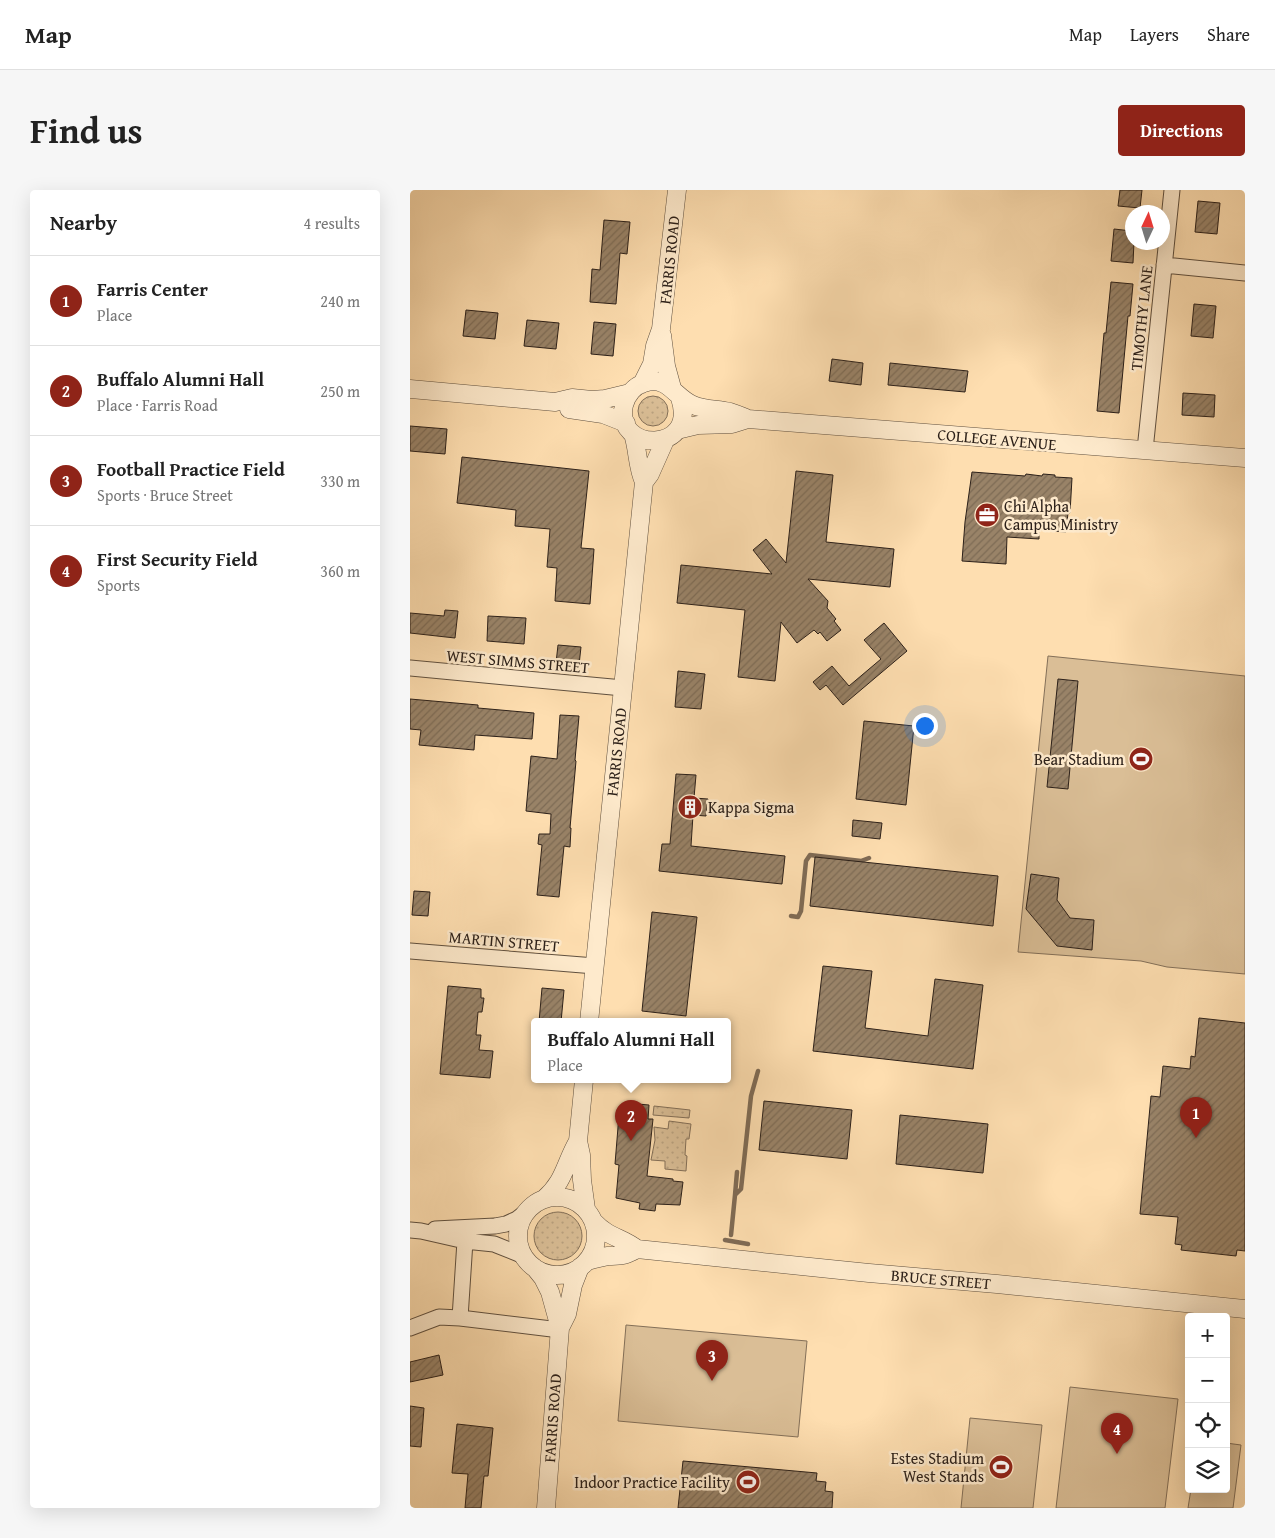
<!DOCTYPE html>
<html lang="en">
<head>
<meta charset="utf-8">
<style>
	:root { --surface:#fff; --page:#f6f6f6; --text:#222; --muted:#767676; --line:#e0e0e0; --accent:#8f2418 }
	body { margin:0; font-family:"Gentium Book Plus",serif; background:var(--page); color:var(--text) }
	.controls { position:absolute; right:15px; bottom:15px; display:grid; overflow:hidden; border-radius:5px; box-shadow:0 5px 20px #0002 }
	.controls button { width:45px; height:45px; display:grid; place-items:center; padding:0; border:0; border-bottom:1px solid var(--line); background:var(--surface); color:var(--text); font:25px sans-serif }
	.compass { position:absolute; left:715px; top:15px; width:45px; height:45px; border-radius:50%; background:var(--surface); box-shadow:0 5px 20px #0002; rotate:4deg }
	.you { position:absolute; left:514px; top:535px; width:18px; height:18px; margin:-12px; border:4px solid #fff; border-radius:50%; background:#1a73e8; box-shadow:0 0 0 8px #1a73e833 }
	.badge { display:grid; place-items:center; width:32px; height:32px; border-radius:50%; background:var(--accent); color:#fff; font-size:16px; font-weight:700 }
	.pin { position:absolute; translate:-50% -41px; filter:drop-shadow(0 1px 2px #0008) }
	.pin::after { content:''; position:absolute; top:26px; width:18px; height:15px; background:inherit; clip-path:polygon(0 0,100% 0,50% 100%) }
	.popup { position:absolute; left:121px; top:828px; width:200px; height:65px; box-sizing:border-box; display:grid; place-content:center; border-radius:5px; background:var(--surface); filter:drop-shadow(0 1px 4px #0005); font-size:16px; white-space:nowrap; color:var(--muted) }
	.popup b { font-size:19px; color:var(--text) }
	.popup::after { content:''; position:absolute; left:50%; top:100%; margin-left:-10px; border:10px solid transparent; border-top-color:var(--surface) }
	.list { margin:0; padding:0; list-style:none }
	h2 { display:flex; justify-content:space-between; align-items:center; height:65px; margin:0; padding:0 20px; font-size:21px }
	h2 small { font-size:16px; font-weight:400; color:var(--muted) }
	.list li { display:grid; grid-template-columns:32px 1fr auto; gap:15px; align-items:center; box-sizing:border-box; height:90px; padding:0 20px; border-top:1px solid var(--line) }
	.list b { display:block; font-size:19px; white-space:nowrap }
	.list p { margin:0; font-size:16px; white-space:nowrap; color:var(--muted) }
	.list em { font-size:16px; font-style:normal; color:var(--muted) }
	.icon { flex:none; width:28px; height:28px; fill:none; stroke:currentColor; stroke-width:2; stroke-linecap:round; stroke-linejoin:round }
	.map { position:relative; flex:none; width:835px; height:1318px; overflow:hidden; border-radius:5px }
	header { display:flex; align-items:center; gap:30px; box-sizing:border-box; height:70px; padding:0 25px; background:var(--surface); border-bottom:1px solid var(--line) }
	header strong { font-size:24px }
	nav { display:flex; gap:28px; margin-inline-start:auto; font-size:18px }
	.intro { display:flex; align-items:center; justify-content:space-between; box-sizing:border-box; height:120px; padding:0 30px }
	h1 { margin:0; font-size:35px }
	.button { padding:12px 22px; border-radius:5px; background:var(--accent); color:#fff; font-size:18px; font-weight:700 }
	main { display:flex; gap:30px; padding:0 30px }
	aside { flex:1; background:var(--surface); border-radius:5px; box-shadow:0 5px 20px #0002 }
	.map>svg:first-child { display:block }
	.grass { fill:url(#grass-dots); stroke:#836f58 }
	.green { fill:#dabe96; stroke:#836f58 }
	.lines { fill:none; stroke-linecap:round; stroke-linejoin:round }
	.stream { stroke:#7f6b55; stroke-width:4.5 }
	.building { fill:url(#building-hatch); stroke:#2c2019 }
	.minor-casing { stroke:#60503f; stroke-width:17 }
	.tertiary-casing { stroke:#60503f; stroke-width:19 }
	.minor { stroke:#feeacc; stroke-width:15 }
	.tertiary { stroke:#feeacc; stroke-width:18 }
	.labels { text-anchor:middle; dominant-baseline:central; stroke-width:5; stroke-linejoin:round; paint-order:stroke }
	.street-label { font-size:16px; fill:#2c2019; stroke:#feeacc }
	.poi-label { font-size:16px; fill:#2c2019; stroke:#feeacc; text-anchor:end }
</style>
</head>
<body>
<header>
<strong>Map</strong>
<nav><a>Map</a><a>Layers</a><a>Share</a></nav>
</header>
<div class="intro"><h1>Find us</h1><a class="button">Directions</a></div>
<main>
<aside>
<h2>Nearby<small>4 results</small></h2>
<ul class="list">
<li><span class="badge">1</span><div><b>Farris Center</b><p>Place</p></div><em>240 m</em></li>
<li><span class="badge">2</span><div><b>Buffalo Alumni Hall</b><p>Place · Farris Road</p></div><em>250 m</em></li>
<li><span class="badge">3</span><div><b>Football Practice Field</b><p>Sports · Bruce Street</p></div><em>330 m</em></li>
<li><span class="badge">4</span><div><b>First Security Field</b><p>Sports</p></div><em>360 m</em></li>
</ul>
</aside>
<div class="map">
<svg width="835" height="1318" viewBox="0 0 835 1318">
	<defs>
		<pattern id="grass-dots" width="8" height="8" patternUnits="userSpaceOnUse" patternTransform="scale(1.25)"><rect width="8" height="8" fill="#dabe96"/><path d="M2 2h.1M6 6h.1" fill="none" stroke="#bba381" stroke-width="1.8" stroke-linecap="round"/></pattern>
		<pattern id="building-hatch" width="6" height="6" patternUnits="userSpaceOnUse" patternTransform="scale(1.25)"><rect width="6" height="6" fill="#998368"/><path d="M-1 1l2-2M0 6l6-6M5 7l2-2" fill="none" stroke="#7d6b55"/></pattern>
	</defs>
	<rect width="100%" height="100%" fill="#fedeb0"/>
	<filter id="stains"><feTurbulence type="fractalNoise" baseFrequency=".004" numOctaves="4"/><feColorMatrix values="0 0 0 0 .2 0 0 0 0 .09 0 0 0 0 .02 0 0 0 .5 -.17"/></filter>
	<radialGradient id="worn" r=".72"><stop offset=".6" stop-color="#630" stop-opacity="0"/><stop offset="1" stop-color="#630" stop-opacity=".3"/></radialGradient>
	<path class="grass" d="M228 221a15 15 0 1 1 30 0a15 15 0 1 1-30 0Z
		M244 916 280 920 279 928 243 925Z
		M259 931 281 934 279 949H276L275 965 277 966 276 981 255 979V971L241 970 245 950 244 937 258 939Z
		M124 1046a24 24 0 1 1 48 0a24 24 0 1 1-48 0Z"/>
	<path class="green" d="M638 466 835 486V784L757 777 731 771 608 762Z
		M216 1135 397 1151 388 1247 208 1231Z
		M660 1197 768 1209 755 1318H646Z
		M560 1228 632 1235 623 1318H551Z
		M816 1253 831 1255 823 1318H778L781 1299H816Z"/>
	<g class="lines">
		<path class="stream" d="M381 726 388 727 391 721 396 671 400 665 451 671 459 668
			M325 1005 327 982
			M321 1045 325 1005 331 999 341 906 348 881
			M315 1050 338 1054"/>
	</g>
	<path class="building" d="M710 0H732L730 18 708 16Z
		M788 11 810 13 807 44 785 42Z
		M194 30 220 32 217 64 210 63 206 114 180 112 182 79 190 80Z
		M704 39 722 41V52H724L723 73 701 71Z
		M701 92 723 94 720 126H718L709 223 687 221 694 143H696Z
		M784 114 806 116 803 148 781 146Z
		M56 120 88 123 85 149 53 146Z
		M117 130 149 133 146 159 114 156Z
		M184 132 206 134 203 166 181 164Z
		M422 169 453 173 451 195 419 191Z
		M480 173 558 181 555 202 478 195Z
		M773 203 805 205 804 227 772 225Z
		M0 236 37 239 35 264 0 261Z
		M52 267 179 281 171 358 184 359 180 414 145 411 147 378 137 377 140 339 105 336 106 320 47 313Z
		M386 281 423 285 416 352 484 359 480 397 398 389 418 411 417 418 426 429 424 431 431 440 417 451 410 442 408 444 404 440 387 453 371 432 365 491 328 487 335 420 267 413 271 375 362 384 343 360 356 349 376 373Z
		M562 282 615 286 616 284 632 286 633 284 645 285V287L662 288 660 323H658L656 342 629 340V349L597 347 596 374 552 371 555 332Z
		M35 420 48 421 45 448 0 443V423L34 426Z
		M78 426 116 428 114 454 77 451Z
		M474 433 497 461 433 515 416 495 410 500 403 492 422 476 439 496 471 469 454 450Z
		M148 455 171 457 169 475 146 473Z
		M268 481 295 484 291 519 265 517Z
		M648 489 668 491 658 599 637 597Z
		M0 509 68 515V518L124 523 122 549 65 545 64 560 9 555 11 540 0 539Z
		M150 525 169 526 165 570 166 571 160 638H161L160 657 154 656 149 707 127 705 132 655 128 654 129 644H140L141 624 116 621 121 566 147 569Z
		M454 531 504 536 496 615 446 609Z
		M266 584 286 585 284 608 298 609 296 626 283 625 281 656 375 666 372 694 249 681 252 654H260Z
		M443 630 472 633 470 649 442 646Z
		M405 667 588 686 583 736 400 716Z
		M621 684 649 688 647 710 660 728 684 730 682 760 647 756 616 719Z
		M4 701 20 702 18 726 2 725Z
		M242 722 287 727 276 826 232 821Z
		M413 776 462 781 455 838 518 846 525 789 573 795 563 879 403 861Z
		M38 796 71 799V808H74L72 822H68L66 845H71L69 860 83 861 80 888 30 884Z
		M132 798 154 800 151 832H129Z
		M789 828 835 833V1061L827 1060 826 1066 771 1060 772 1055 765 1054 768 1027 730 1024 741 906 750 907 753 876 780 879 781 866 785 867Z
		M354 911 442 920 437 969 349 960Z
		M216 913 239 915 238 929H243L237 986 263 989V991L273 992 270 1015 246 1014 245 1021 229 1019 230 1013 206 1008 209 975 205 974 209 925 215 926Z
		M490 925 578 934 573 983 486 974Z
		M29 1165 33 1185 0 1192V1172Z
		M0 1216 14 1218 11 1257 0 1256Z
		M47 1234 83 1238 78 1286H74L71 1318H55L58 1284 42 1283Z
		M273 1271 407 1283 406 1291 416 1292 415 1301 423 1302 422 1318H268Z"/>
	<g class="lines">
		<defs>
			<path id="minor" d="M754 75 835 83
				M735 260 762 0
				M0 478 213 498
				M0 761 185 776
				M25 1039 85 1036 96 1034 107 1029 116 1022
				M0 1040 11 1041 55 1051 84 1054 114 1066
				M50 1128 55 1051
				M0 1138 29 1127 50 1128 150 1140"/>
			<path id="tertiary" d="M252 145 256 176 262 198
				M232 194 242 174 245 156 251 139 267 0
				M0 199 145 212 162 208 182 210 195 209 220 203
				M270 208C289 264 203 263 214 215 217 205 224 196 234 193 258 185 264 207 283 215 295 220 308 219 320 222 326 224 332 226 338 229L835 268
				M159 219 193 224 216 233
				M267 240 288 235 322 234 338 229
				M223 244C228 259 227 277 234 292
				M179 832 234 292 240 284 256 248
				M174 890 168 951 171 965 172 990 176 1019
				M108 1046a39 39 0 1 1 78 0a39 39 0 1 1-78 0Z
				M134 1009C155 991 155 973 168 951
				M184 1032C199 1048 212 1047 227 1059L459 1083 587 1094 835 1119
				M177 1071C184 1069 191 1067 198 1066 212 1065 213 1067 227 1059
				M125 1078 133 1088 140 1102 150 1138 136 1318
				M150 1138 157 1124 163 1095 170 1077"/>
		</defs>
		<use href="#minor" class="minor-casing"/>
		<use href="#tertiary" class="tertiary-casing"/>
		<use href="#minor" class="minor"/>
		<use href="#tertiary" class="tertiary"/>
	</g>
	<defs>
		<symbol id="office-disc" viewBox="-11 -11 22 22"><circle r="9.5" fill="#8f2418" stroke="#feeacc"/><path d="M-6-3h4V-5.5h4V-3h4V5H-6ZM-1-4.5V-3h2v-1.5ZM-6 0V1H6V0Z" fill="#fff"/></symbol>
		<symbol id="stadium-disc" viewBox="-11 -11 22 22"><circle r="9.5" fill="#8f2418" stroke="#feeacc"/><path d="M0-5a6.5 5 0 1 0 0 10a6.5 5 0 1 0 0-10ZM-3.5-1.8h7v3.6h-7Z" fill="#fff"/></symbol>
		<symbol id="building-disc" viewBox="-11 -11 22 22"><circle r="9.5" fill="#8f2418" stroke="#feeacc"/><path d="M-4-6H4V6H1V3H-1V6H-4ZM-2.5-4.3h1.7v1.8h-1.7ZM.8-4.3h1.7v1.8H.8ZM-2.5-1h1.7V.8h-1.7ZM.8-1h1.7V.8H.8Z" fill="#fff"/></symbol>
	</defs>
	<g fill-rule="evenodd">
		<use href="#office-disc" x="563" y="311" width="28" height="28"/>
		<use href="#stadium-disc" x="717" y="555" width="28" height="28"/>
		<use href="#building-disc" x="266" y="603" width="28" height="28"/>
		<use href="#stadium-disc" x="577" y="1263" width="28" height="28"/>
		<use href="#stadium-disc" x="324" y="1278" width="28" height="28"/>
	</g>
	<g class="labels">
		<g class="street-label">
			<text transform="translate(259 70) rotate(-84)">FARRIS ROAD</text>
			<text transform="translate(731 128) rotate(-84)">TIMOTHY LANE</text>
			<text transform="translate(587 249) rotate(5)">COLLEGE AVENUE</text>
			<text transform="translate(108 471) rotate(5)">WEST SIMMS STREET</text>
			<text transform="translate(206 562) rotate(-84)">FARRIS ROAD</text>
			<text transform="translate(94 751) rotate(5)">MARTIN STREET</text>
			<text transform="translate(531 1089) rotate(5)">BRUCE STREET</text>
			<text transform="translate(142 1228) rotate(-86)">FARRIS ROAD</text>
		</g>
		<g class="poi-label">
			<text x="594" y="316" text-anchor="start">Chi Alpha<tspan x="594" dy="18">Campus Ministry</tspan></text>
			<text x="714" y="569">Bear Stadium</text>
			<text x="298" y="617" text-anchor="start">Kappa Sigma</text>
			<text x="574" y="1268">Estes Stadium<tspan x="574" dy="18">West Stands</tspan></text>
			<text x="320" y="1292">Indoor Practice Facility</text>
		</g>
	</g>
	<rect width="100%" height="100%" filter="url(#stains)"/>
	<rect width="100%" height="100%" fill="url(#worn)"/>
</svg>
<div class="controls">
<button>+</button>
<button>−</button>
<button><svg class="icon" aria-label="locate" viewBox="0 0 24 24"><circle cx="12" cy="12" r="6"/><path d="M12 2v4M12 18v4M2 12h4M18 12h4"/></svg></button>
<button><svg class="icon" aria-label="layers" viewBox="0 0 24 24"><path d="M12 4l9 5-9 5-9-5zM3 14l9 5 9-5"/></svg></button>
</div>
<svg class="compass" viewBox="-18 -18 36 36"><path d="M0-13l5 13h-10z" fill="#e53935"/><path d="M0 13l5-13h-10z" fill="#767676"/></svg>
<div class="you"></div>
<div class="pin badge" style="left:786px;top:948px">1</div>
<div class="pin badge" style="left:221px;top:951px">2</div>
<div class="popup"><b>Buffalo Alumni Hall</b>Place</div>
<div class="pin badge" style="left:302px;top:1191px">3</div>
<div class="pin badge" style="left:707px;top:1264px">4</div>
</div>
</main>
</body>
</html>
